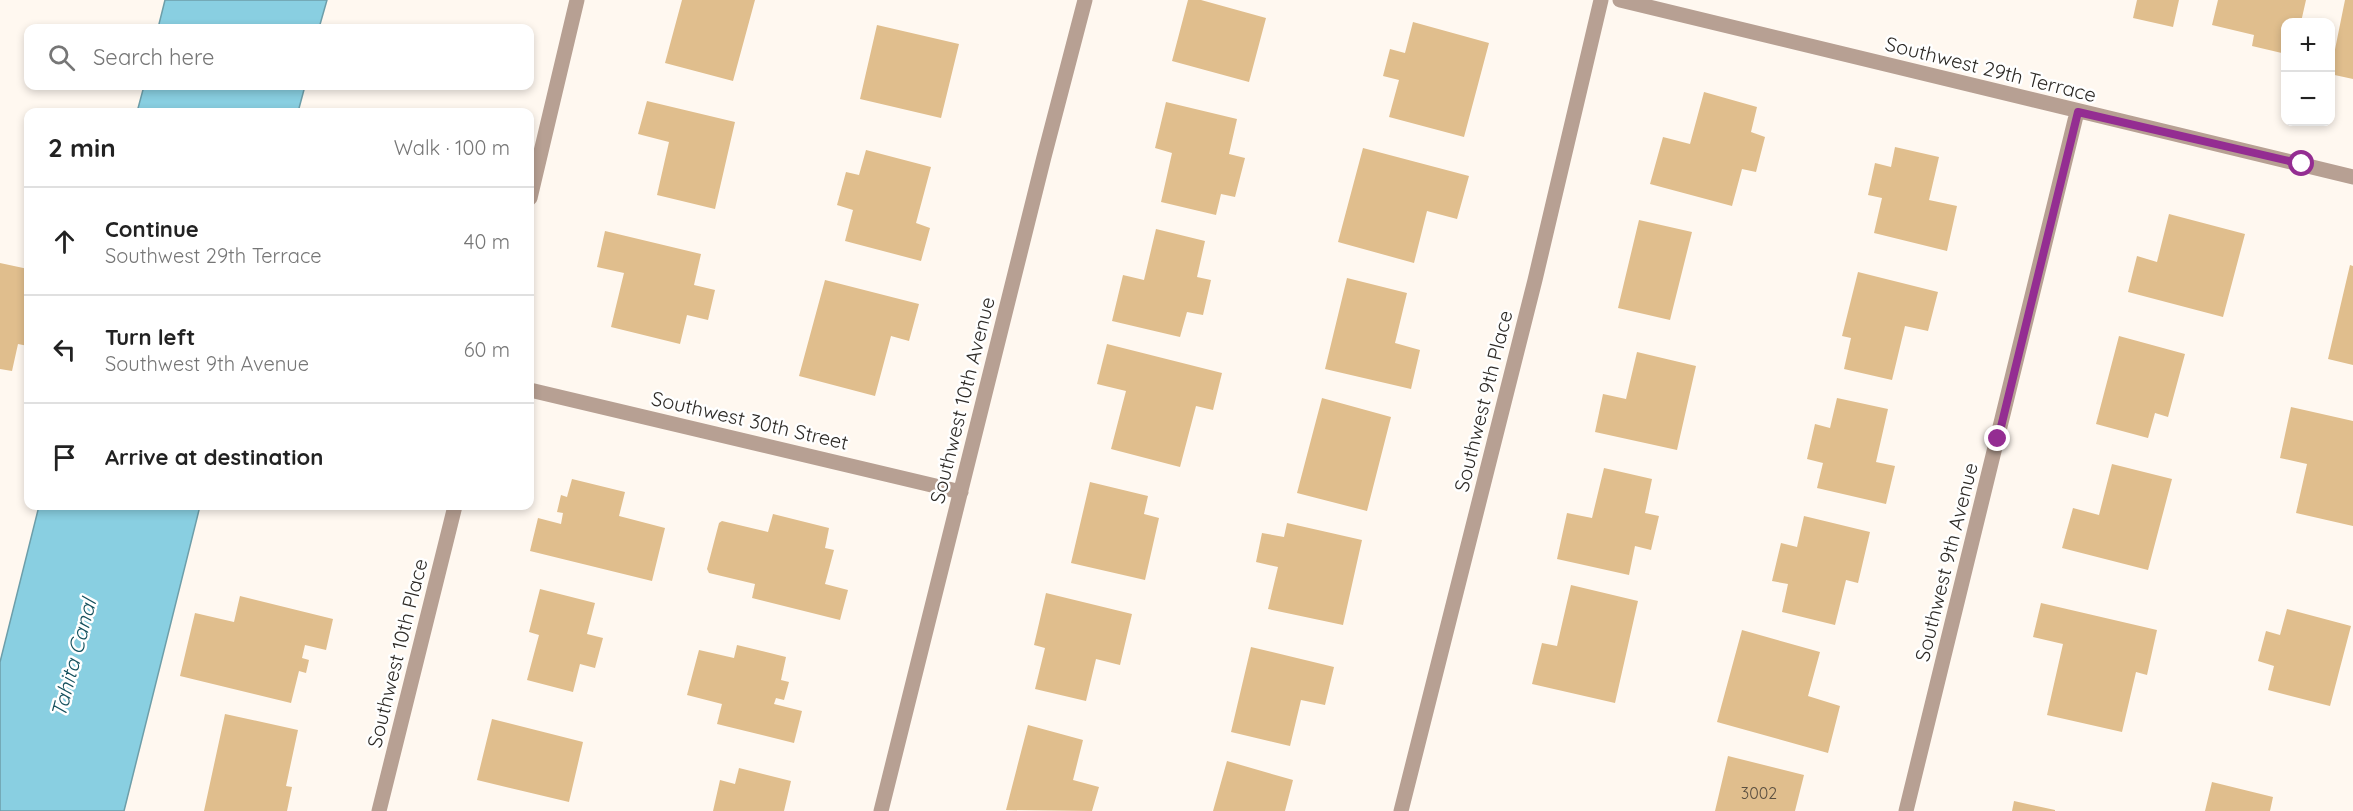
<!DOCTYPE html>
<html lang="en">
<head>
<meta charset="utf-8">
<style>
	:root { --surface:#fff; --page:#f2f2f2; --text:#222; --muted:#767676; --line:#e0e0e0 }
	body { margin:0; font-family:Quicksand,sans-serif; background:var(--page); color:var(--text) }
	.controls { position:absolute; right:18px; top:18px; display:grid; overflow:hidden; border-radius:12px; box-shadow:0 3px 9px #0003 }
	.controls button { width:54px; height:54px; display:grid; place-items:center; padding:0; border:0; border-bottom:2px solid var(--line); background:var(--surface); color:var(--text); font:30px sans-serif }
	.stop { position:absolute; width:18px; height:18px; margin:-14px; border:4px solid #942d92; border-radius:50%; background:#fff }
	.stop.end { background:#942d92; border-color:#fff; box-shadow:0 2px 6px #0008 }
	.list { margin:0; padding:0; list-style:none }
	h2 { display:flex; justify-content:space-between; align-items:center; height:78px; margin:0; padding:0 24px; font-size:26px }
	h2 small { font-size:20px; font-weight:400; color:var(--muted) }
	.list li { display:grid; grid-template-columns:39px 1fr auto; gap:18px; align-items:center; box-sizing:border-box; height:108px; padding:0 24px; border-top:2px solid var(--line) }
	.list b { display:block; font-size:22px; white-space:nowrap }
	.list p { margin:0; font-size:20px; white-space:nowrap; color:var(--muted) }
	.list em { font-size:20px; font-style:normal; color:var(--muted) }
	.icon { flex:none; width:33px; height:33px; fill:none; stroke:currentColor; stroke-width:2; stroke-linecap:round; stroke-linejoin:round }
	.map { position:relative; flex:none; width:2353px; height:811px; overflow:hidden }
	.search { position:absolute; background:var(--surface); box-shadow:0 3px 9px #0003; left:24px; top:24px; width:510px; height:66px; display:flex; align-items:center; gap:15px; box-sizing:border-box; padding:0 21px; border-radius:12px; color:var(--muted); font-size:22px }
	.panel { position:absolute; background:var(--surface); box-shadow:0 3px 9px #0003; left:24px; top:108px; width:510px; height:402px; border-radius:12px }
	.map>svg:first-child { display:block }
	.water { fill:#89cfe1; stroke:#6d9ea9; stroke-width:1.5 }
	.building { fill:#e0be8d }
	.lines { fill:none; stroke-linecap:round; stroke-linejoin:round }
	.minor { stroke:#b7a093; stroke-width:15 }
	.route { stroke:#942d92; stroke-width:8 }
	.labels { text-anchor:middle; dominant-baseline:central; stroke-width:5; stroke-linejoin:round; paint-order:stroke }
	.number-label { font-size:16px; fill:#5a4f40 }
	.street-label { font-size:20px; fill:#2d2a26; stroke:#fff }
	.water-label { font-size:21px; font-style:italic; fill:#14505d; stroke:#fff }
</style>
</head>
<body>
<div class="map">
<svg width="2353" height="811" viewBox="0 0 2353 811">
	<rect width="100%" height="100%" fill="#fff8f0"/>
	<path class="water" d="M165 0H327L319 28H158Z
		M144 86H305L298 112H137Z
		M39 506H200L124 811H0V662Z"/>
	<path class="building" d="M682 0H755L733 81 665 63Z
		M1188 0H1201L1266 18 1249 82 1172 61Z
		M2137 0H2179L2173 27 2133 18Z
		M2218 0H2306L2301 22H2286V54L2252 46 2254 35 2212 25Z
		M2345 0H2353V79L2330 74Z
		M1413 22 1489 43 1464 137 1389 117 1399 80 1383 76 1390 49 1405 53Z
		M877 25 959 44 941 118 860 99Z
		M1704 92 1757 107 1751 132 1765 137 1756 172 1742 169 1732 206 1650 184 1663 137 1690 144Z
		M647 101 735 122 715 209 657 195 669 142 638 134Z
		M1166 102 1237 119 1229 154 1245 158 1235 197 1221 194 1216 215 1161 202 1172 153 1155 148Z
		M1895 147 1939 157 1929 200 1957 206 1947 251 1874 233 1882 198 1868 195 1875 163 1891 167Z
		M1363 148 1469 176 1457 219 1427 211 1414 263 1338 242Z
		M866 150 931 167 916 223 930 228 921 261 845 241 853 210 837 205 846 172 859 175Z
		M2169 214 2245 234 2223 317 2128 292 2137 256 2157 262Z
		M1639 220 1692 232 1670 320 1618 308Z
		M1156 229 1205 241 1197 277 1211 280 1203 315 1187 312 1180 337 1112 321 1123 275 1144 280Z
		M605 231 701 254 694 285 715 290 708 320 687 315 680 344 611 327 624 273 597 267Z
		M0 263 28 269V346L18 344 12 371 0 369Z
		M2350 265 2353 266V365L2328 359Z
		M1858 272 1938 292 1928 331 1905 326 1892 380 1844 369 1851 338 1842 336Z
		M1347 278 1407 293 1395 343 1420 350 1411 389 1325 369Z
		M825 280 919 304 909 341 891 336 875 396 799 376Z
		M2119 336 2185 354 2168 417 2155 413 2148 438 2096 424Z
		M1107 344 1222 373 1213 410 1196 406 1180 467 1111 449 1126 391 1097 384Z
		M1637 352 1696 366 1677 450 1595 432 1603 394 1626 399Z
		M1322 398 1391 417 1367 511 1297 493Z
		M1837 398 1888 409 1876 462 1895 466 1886 504 1817 488 1823 463 1807 459 1815 424 1830 428Z
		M2291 407 2353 421V526L2296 513 2307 464 2280 458Z
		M2112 464 2172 479 2148 570 2062 548 2073 508 2099 515Z
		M1604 468 1652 479 1645 513 1659 516 1651 550 1635 546 1629 575 1557 559 1567 513 1592 518Z
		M572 479 625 492 619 516 665 528 652 581 530 551 538 518 561 524 563 513 557 512 561 495 567 497Z
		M1090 482 1148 496 1144 514 1159 518 1145 580 1071 563Z
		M773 514 829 528 825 548 834 550 825 584 848 590 840 620 752 598 755 584 709 573 707 569 719 523 722 521 768 532Z
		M1804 516 1870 532 1858 583 1846 580 1835 625 1782 612 1788 584 1772 581 1781 543 1797 547Z
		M1287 523 1362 540 1343 625 1268 609 1278 567 1256 562 1262 533 1284 537Z
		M1571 585 1638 601 1615 703 1532 684 1542 643 1557 646Z
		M540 589 595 603 587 634 603 638 595 668 580 664 573 692 527 680 539 635 529 632Z
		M1046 593 1132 614 1120 665 1096 659 1086 701 1035 689 1045 648 1034 645Z
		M240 596 333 619 326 650 305 645 302 658 309 660 306 673 299 671 291 703 180 676 195 613 234 622Z
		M2041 603 2157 630 2147 675 2136 672 2122 732 2047 715 2063 644 2033 637Z
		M2287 609 2351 626 2330 706 2268 690 2274 666 2258 661 2266 631 2280 635Z
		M1742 630 1820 652 1808 696 1840 706 1828 753 1717 722Z
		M737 645 786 657 781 680 789 682 784 700 776 698 774 704 802 711 794 743 717 724 722 704 687 695 699 650 734 658Z
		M1251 647 1334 667 1325 705 1301 700 1290 746 1231 732Z
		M225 714 298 730 286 786 292 787 287 811H204Z
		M492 719 583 742 569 802 477 780Z
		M1028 725 1083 740 1073 780 1099 787 1092 811 1006 810Z
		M1728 756 1804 775 1795 811H1715Z
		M1227 761 1293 780 1285 811H1213Z
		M739 768 791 781 784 811H713L720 780 735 784Z
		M2212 782 2273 797 2270 811H2205Z
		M2014 801 2055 810V811H2012Z"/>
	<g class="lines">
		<path class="minor" d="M1620 0 2353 177
			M530 198 577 0
			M530 390 961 492
			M379 811 455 506
			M881 811 1044 157 1085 0
			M1401 811 1535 280 1601 0
			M1906 811 2077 112"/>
	</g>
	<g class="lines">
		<path class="route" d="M1998 439 2078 112 2302 164"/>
	</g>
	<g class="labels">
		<g class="number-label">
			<text x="1759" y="793">3002</text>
		</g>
		<g class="street-label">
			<text transform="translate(1991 69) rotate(14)">Southwest 29th Terrace</text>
			<text transform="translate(962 400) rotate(-76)">Southwest 10th Avenue</text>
			<text transform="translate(1483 401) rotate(-76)">Southwest 9th Place</text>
			<text transform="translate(750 420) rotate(13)">Southwest 30th Street</text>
			<text transform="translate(1946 562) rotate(-76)">Southwest 9th Avenue</text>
			<text transform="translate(397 653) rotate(-76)">Southwest 10th Place</text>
		</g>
		<g class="water-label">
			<text transform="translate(73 658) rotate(-75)">Tahita Canal</text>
		</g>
	</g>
</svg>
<div class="controls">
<button>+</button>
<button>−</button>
</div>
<div class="stop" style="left:2302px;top:164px"></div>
<div class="stop end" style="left:1998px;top:439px"></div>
<div class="search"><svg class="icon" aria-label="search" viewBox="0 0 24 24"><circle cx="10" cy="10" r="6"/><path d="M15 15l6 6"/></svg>Search here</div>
<section class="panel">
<h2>2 min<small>Walk · 100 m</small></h2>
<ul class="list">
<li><svg class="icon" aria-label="ahead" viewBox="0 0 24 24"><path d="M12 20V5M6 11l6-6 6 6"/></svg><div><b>Continue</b><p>Southwest 29th Terrace</p></div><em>40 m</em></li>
<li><svg class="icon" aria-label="left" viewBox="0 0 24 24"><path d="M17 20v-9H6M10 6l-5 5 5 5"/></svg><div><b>Turn left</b><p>Southwest 9th Avenue</p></div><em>60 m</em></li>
<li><svg class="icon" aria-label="arrive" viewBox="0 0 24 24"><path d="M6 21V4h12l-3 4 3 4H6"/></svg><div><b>Arrive at destination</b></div></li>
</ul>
</section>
</div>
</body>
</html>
